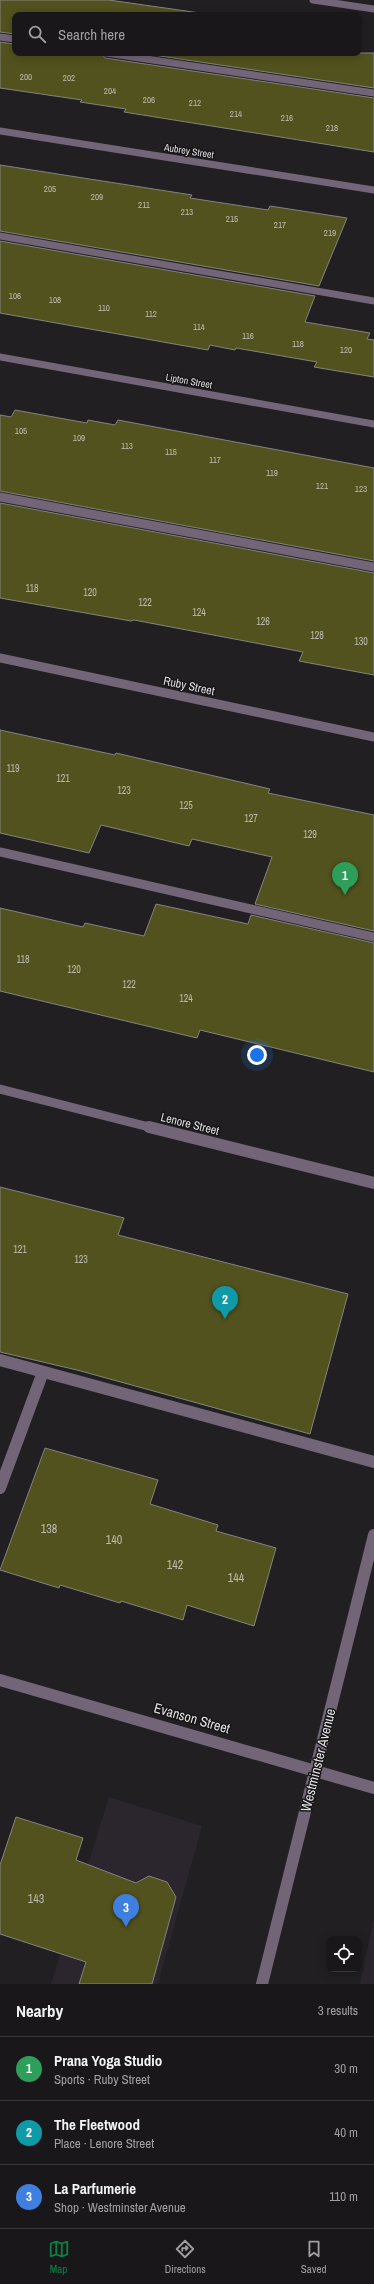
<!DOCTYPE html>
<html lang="en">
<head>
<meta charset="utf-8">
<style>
	:root { --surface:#191719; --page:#222022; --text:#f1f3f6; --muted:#9f9fa2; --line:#373638; --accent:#0b8043 }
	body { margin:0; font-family:"Archivo Narrow",sans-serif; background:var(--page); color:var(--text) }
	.controls { position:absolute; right:12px; bottom:12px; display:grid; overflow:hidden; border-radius:8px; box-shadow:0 2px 10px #0003 }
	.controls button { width:36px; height:36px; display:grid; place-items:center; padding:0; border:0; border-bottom:1px solid var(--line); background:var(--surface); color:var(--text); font:20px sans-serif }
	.you { position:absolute; left:257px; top:1055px; width:14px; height:14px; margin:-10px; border:3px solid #fff; border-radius:50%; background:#1a73e8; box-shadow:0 0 0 6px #1a73e833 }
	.badge { display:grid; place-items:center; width:26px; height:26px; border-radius:50%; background:var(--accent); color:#fff; font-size:13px; font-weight:700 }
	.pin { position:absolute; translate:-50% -33px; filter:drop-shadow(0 1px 2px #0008) }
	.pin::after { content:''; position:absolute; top:21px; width:14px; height:12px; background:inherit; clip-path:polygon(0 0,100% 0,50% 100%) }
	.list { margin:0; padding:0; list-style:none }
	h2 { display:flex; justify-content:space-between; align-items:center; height:52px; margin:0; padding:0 16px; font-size:17px }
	h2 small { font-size:13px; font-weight:400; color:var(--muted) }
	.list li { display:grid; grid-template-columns:26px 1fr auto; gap:12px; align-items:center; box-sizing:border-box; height:64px; padding:0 16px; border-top:1px solid var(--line) }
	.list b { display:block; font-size:15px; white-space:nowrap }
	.list p { margin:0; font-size:13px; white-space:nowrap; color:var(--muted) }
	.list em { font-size:13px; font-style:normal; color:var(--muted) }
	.icon { flex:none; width:22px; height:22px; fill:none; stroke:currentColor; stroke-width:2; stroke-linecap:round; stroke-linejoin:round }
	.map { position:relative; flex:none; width:374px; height:1984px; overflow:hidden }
	.search { position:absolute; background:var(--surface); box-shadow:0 2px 10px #0003; left:12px; right:12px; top:12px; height:44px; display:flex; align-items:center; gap:10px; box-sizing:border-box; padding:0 14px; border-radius:8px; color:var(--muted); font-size:15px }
	.sheet { height:244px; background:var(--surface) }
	nav { display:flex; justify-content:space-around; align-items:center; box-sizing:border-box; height:56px; border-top:1px solid var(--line); background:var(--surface); font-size:11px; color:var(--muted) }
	nav a { display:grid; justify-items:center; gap:2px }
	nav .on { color:var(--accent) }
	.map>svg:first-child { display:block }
	.built { fill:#2b262d }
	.building { fill:#52521e; stroke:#848480 }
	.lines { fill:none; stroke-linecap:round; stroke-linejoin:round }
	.minor-far2 { stroke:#736578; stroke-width:7 }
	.minor-far1 { stroke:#736578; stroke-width:9 }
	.minor { stroke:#736578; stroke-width:12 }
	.labels { text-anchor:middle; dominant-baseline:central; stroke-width:3; stroke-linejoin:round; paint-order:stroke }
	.far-number-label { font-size:9px; fill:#bcbbb0 }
	.far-street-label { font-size:10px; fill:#dfdee0; stroke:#171518 }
	.number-label { font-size:10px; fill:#bcbbb0 }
	.street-label { font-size:12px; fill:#dfdee0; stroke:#171518 }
	.near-number-label { font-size:12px; fill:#bcbbb0 }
	.near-street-label { font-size:14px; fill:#dfdee0; stroke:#171518 }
</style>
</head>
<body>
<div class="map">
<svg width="374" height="1984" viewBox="0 0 374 1984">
	<rect width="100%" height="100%" fill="#211f21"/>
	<path class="built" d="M109 1797 202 1826 158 1984H51Z
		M374 1918V1984H360Z"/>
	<path class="building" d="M0 0H109L207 14 15 15V34L0 32Z
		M0 42 15 44V53H101L105 58 374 98V152L124 112 126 109 80 102 82 100 0 88Z
		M140 53H374V88Z
		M0 165 192 195 190 198 268 210 270 206 347 218 319 286 0 231Z
		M0 241 315 296 305 322 370 333 367 339 374 340V377L314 367 317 362 236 348 235 350 210 345 208 350 0 313Z
		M15 410 87 423 88 420 115 425 118 420 374 468V561L0 491V415L11 417Z
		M0 503 374 573V675L299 661 303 652 134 620 131 621 0 598Z
		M0 730 115 755 116 753 270 789 268 793 374 815V931L255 904 272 857 192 839 189 846 101 825 89 853 0 833Z
		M156 904 248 924 251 915 374 943V1072L200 1030 197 1038 0 991V908L83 927 85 923 144 936Z
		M0 1187 124 1218 118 1235 348 1294 310 1434 77 1370 0 1352Z
		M45 1448 158 1480 150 1504 218 1525 216 1531 276 1548 254 1626 187 1605 183 1620 121 1601 120 1603 60 1585 59 1588 0 1570Z
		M16 1817 83 1838 76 1860 136 1883 149 1876 167 1882 176 1897 152 1984H79L86 1962 0 1934V1865Z"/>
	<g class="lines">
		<path class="minor-far2" d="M313 0 374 9
			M0 37 15 39
			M106 53 374 93
			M0 131 374 190
			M0 236 374 301
			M0 357 374 424"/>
		<path class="minor-far1" d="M0 497 374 567
			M0 658 374 737
			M0 852 374 937
			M0 1089 153 1128"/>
		<path class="minor" d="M149 1127 374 1183
			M0 1360 374 1462
			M0 1488 43 1372
			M0 1680 374 1788
			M262 1984 374 1535"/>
	</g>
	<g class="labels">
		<g class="far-number-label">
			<text x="26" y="77">200</text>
			<text x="69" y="78">202</text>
			<text x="110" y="91">204</text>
			<text x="149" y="100">206</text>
			<text x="195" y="103">212</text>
			<text x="236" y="114">214</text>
			<text x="287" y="118">216</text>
			<text x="332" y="128">218</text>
			<text x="50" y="189">205</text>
			<text x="97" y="197">209</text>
			<text x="144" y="205">211</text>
			<text x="187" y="212">213</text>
			<text x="232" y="219">215</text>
			<text x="280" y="225">217</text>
			<text x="330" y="233">219</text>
			<text x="15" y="296">106</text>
			<text x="55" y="300">108</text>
			<text x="104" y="308">110</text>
			<text x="151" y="314">112</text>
			<text x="199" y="327">114</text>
			<text x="248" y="336">116</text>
			<text x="298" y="344">118</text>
			<text x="346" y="350">120</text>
			<text x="21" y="431">105</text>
			<text x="79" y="438">109</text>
			<text x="127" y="446">113</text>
			<text x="171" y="452">115</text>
			<text x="215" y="460">117</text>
			<text x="272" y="473">119</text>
			<text x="322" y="486">121</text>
			<text x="361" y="489">123</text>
		</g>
		<g class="far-street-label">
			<text transform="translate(189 151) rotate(9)">Aubrey Street</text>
			<text transform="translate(189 381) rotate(10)">Lipton Street</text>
		</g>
		<g class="number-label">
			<text x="32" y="588">118</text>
			<text x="90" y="592">120</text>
			<text x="145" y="602">122</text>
			<text x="199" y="612">124</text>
			<text x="263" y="621">126</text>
			<text x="317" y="635">128</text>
			<text x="361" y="641">130</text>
			<text x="13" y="768">119</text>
			<text x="63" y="778">121</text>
			<text x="124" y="790">123</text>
			<text x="186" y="805">125</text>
			<text x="251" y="818">127</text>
			<text x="310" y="834">129</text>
			<text x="23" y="959">118</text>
			<text x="74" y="969">120</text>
			<text x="129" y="984">122</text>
			<text x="186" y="998">124</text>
			<text x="20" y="1249">121</text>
			<text x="81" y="1259">123</text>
		</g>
		<g class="street-label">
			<text transform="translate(189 686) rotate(12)">Ruby Street</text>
			<text transform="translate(190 1124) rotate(14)">Lenore Street</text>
		</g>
		<g class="near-number-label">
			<text x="49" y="1529">138</text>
			<text x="114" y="1540">140</text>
			<text x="175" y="1565">142</text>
			<text x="236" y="1578">144</text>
			<text x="36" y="1899">143</text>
		</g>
		<g class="near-street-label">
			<text transform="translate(192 1718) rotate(16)">Evanson Street</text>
			<text transform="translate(318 1760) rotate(-76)">Westminster Avenue</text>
		</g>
	</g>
</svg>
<div class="controls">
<button><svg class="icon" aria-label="locate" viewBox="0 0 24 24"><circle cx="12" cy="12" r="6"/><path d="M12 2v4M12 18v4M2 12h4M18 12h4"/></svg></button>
</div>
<div class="you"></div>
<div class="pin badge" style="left:345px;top:895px;background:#2e9e5b">1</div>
<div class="pin badge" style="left:225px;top:1319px;background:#0f9aa8">2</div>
<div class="pin badge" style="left:126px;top:1927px;background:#3f7fe0">3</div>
<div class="search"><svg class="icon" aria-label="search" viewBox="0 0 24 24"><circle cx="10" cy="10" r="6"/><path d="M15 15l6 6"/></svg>Search here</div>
</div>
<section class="sheet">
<h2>Nearby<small>3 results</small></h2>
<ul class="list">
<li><span class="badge" style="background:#2e9e5b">1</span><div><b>Prana Yoga Studio</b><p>Sports · Ruby Street</p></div><em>30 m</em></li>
<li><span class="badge" style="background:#0f9aa8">2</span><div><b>The Fleetwood</b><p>Place · Lenore Street</p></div><em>40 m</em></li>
<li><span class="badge" style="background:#3f7fe0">3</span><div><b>La Parfumerie</b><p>Shop · Westminster Avenue</p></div><em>110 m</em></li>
</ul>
</section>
<nav>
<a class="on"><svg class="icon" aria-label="map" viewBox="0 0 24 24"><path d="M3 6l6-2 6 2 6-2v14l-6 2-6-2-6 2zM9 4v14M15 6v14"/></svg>Map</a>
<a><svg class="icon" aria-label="directions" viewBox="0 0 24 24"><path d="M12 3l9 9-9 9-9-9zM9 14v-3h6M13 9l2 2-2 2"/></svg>Directions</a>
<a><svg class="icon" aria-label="saved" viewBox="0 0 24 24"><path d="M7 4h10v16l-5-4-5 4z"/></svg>Saved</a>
</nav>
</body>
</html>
